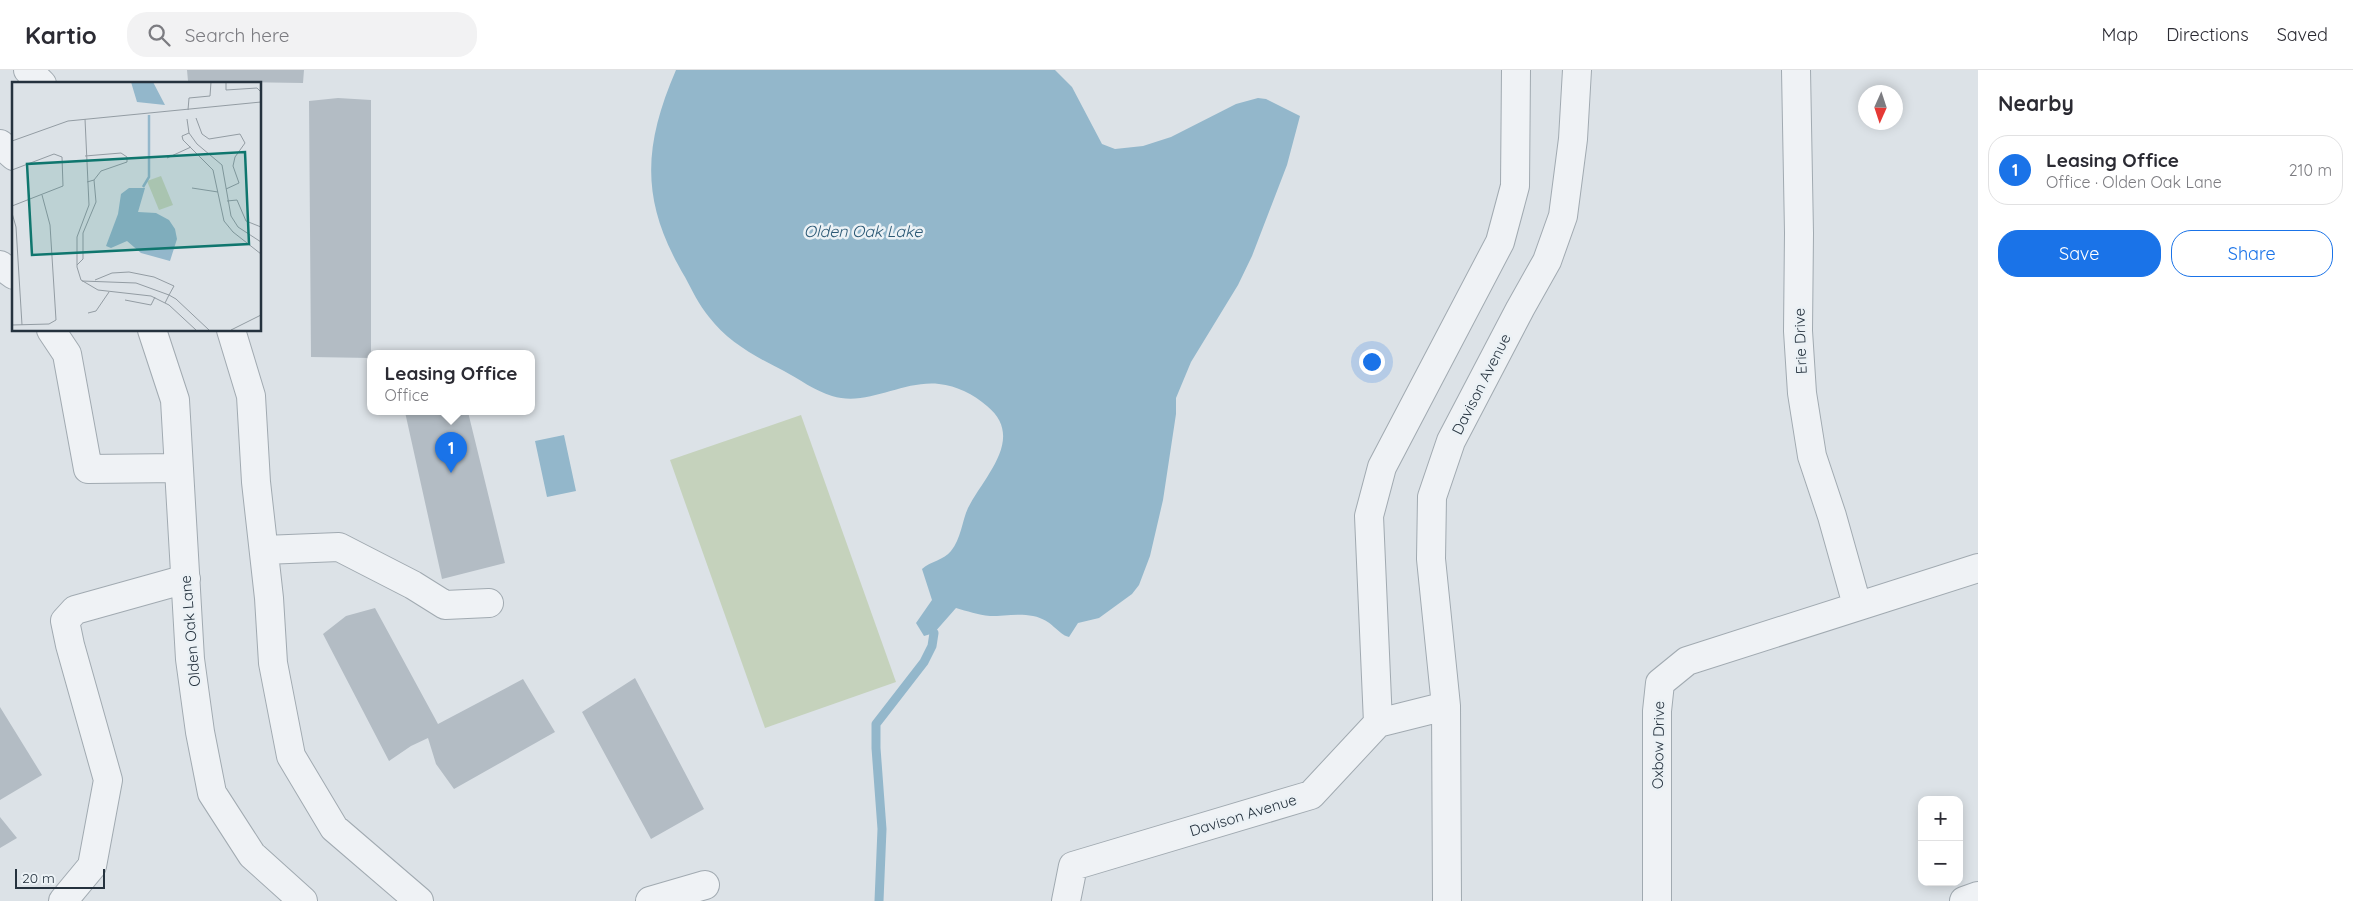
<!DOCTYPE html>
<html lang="en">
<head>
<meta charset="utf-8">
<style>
	:root { --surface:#fff; --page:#f2f2f3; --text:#2b2b33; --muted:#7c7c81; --line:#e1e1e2; --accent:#1a73e8 }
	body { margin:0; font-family:Quicksand,sans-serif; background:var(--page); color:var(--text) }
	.controls { position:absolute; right:15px; bottom:15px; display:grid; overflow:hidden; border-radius:10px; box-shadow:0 2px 12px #0003 }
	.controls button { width:45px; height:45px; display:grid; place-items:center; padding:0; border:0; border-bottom:1px solid var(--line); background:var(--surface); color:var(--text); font:25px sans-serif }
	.compass { position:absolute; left:1858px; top:15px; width:45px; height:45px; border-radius:50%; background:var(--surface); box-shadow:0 2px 12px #0003; rotate:183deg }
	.scale { position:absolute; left:15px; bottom:12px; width:90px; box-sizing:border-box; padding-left:5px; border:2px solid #25323e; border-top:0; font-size:14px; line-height:18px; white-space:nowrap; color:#25323e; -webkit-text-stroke:4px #ebf1f5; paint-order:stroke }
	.you { position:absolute; left:1371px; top:291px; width:18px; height:18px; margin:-12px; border:4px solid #fff; border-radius:50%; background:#1a73e8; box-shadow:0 0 0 8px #1a73e833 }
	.badge { display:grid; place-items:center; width:32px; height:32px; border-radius:50%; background:var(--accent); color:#fff; font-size:16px; font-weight:700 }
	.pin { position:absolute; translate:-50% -41px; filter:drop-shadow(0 1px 2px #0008) }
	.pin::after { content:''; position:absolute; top:26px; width:18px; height:15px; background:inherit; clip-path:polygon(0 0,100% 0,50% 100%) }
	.popup { position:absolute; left:367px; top:280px; width:168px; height:65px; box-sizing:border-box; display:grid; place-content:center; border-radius:10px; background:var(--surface); filter:drop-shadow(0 1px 4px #0005); font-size:16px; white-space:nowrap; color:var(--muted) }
	.popup b { font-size:19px; color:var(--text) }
	.popup::after { content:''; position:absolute; left:50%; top:100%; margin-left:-10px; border:10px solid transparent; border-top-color:var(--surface) }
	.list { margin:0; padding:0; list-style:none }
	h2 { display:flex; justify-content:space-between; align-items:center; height:65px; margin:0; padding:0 20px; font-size:21px }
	h2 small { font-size:16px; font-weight:400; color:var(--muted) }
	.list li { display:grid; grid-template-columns:32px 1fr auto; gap:15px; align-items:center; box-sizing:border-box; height:70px; margin:0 10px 10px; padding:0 10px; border:1px solid var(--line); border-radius:20px }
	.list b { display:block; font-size:19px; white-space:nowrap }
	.list p { margin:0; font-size:16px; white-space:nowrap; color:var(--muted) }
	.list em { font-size:16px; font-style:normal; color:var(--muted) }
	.actions { display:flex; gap:10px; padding:15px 20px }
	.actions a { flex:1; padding:11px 0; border:1px solid var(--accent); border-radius:20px; text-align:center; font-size:18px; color:var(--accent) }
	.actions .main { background:var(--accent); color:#fff }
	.icon { flex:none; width:28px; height:28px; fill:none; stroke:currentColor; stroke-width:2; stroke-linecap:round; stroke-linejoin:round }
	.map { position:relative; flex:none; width:1978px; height:831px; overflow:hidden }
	header { display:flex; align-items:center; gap:30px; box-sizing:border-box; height:70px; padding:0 25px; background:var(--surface); border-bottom:1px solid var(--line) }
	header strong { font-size:24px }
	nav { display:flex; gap:28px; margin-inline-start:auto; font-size:18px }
	.search { width:350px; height:45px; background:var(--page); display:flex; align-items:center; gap:12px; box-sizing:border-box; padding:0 18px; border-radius:20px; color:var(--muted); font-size:19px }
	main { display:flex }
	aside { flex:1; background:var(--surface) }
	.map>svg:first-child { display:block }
	.green { fill:#c5d2bc }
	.water { fill:#93b7cb }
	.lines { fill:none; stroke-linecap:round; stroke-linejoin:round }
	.stream { stroke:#93b7cb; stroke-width:9 }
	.building { fill:#b3bcc4 }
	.minor-casing { stroke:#a1aab1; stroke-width:30 }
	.minor { stroke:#eff2f5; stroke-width:28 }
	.labels { text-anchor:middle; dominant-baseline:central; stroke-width:5; stroke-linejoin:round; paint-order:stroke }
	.street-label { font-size:15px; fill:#25323e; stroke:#ebf1f5 }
	.water-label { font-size:16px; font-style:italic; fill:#2c5975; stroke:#ebf1f5 }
	.inset-river { fill:none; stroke:#93b7cb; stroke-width:2.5 }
	.inset-road { fill:none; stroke:#939ca3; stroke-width:1 }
	.view { fill:#0f766e; fill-opacity:0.15; stroke:#0f766e; stroke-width:2.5 }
	.inset-edge { fill:none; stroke:#25323e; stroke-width:2.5 }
</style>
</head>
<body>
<header>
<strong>Kartio</strong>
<div class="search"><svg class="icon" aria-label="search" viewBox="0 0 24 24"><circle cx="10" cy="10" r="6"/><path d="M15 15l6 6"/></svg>Search here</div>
<nav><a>Map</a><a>Directions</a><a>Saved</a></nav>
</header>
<main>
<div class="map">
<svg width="1978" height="831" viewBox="0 0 1978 831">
	<rect width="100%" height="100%" fill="#dce2e7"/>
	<path class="green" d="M801 345 896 612 765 658 670 390Z"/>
	<path class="water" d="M676 0H1055L1072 17 1102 74 1115 79 1143 76 1171 67 1236 34 1258 28 1266 29 1300 46 1287 95 1252 186 1238 215 1191 292 1176 328V344L1163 430 1150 486 1139 515 1132 524 1099 548 1078 553 1069 567C1057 564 1053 550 1033 546 1019 543 1004 546 990 546 978 545 967 541 956 538L934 563 924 566 916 553 932 530 922 499C931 491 944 490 951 481 961 469 962 451 968 438 984 406 1026 368 987 336 973 324 957 316 939 314 902 310 868 337 832 326 815 321 799 309 784 301 756 287 728 272 709 247 699 235 692 220 685 207 641 133 642 79 676 0Z
		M564 365 576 421 547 427 535 371Z"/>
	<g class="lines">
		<path class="stream" d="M879 831 882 759 876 678V654L924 592 932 576 934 563"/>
	</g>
	<path class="building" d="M187 0H304L303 13 188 11Z
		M338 28 371 30V288L311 287 309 31Z
		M405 342H468L505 493 442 509Z
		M375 538 438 654 523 609 555 662 454 719 436 694 428 668 411 676 389 691 323 564 346 546Z
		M635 608 704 739 651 769 582 642Z
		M0 637 42 705 0 730Z
		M0 747 17 768 0 778Z"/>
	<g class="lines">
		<defs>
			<path id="minor" d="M28 0 42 14
				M1796 0 1799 163 1798 261 1802 323 1812 386 1832 446 1857 535
				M0 74 14 86
				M0 195 14 205
				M51 260 67 284 88 399 179 398
				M152 260 175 330 190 589 200 662 212 723 252 785 303 831
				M231 260 251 326 256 412 269 528 273 593 291 686 334 758 419 831
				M264 480 339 477 413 515 445 535 489 533
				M1378 653 1369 446 1382 397 1500 172 1515 116 1516 0
				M63 831 92 796 108 710 70 575 65 551 75 540 186 509
				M650 831 705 815
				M1066 831 1073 796 1311 725 1378 653 1446 636
				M1447 831 1446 636 1431 489 1432 427 1451 371 1520 239 1547 191 1563 146 1573 69 1577 0
				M1657 831V641L1660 613 1687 591 1978 498
				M1964 831 1978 826"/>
		</defs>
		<use href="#minor" class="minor-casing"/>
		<use href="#minor" class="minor"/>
	</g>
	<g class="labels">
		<g class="street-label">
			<text transform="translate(1800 271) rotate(-92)">Erie Drive</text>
			<text transform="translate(1481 314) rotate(-63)">Davison Avenue</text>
			<text transform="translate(190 561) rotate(-95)">Olden Oak Lane</text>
			<text transform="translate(1658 675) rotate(-89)">Oxbow Drive</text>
			<text transform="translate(1243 745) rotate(-17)">Davison Avenue</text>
		</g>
		<g class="water-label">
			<text x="863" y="161">Olden Oak Lake</text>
		</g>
	</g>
	<g transform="translate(12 12)">
		<rect width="249" height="249" fill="#dce2e7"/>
		<path d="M149 94 161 123 147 128 135 99Z" fill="#c5d2bc"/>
		<path d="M119 0H141L153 23 125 20ZM117 106H133L126 130 144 131 157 138 163 147 165 157 158 179 129 171 115 159 99 166 94 164 106 132 109 112Z" fill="#93b7cb"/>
		<path class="inset-river" d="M131 105 137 95V33"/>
		<path class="inset-road" d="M214 0V8L245 6 249 10M176 28 177 16 198 14 199 0M184 36 190 52 197 57 228 52 233 61 223 75 221 84 227 101 214 107M73 37 77 123 65 155V185L69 198 86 208 139 214 157 223 184 248M175 37 177 51 185 62 210 83 219 134 226 145 249 160M177 51 170 54 171 58 201 88 212 139 221 150 249 172M0 59 56 39 249 20M73 74 109 71 115 75V80L89 89 82 98 75 100M155 76 179 65M0 88 42 72 50 75 51 104 0 124M180 106 206 110M215 119 225 118 234 139 249 145M0 131 4 145 10 243M65 183 71 177V151L84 120 82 98M70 199 124 201 157 213 162 204 142 195 117 190 100 191 83 198M113 218 139 223 143 215M153 221 157 213 164 217 197 248M76 231 84 229 97 210M0 243 37 242 44 238 38 143 30 113M219 248 249 233"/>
		<path class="view" d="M233 70 237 162 20 173 15 82Z"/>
		<rect width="249" height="249" class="inset-edge"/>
	</g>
</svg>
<div class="controls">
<button>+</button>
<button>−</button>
</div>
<svg class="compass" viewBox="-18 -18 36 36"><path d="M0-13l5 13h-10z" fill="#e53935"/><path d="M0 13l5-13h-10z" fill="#7c7c81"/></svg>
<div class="scale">20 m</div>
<div class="you"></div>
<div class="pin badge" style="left:451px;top:403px">1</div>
<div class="popup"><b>Leasing Office</b>Office</div>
</div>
<aside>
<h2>Nearby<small></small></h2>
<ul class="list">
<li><span class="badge">1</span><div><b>Leasing Office</b><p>Office · Olden Oak Lane</p></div><em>210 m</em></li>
</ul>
<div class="actions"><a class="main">Save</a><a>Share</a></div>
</aside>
</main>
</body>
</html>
